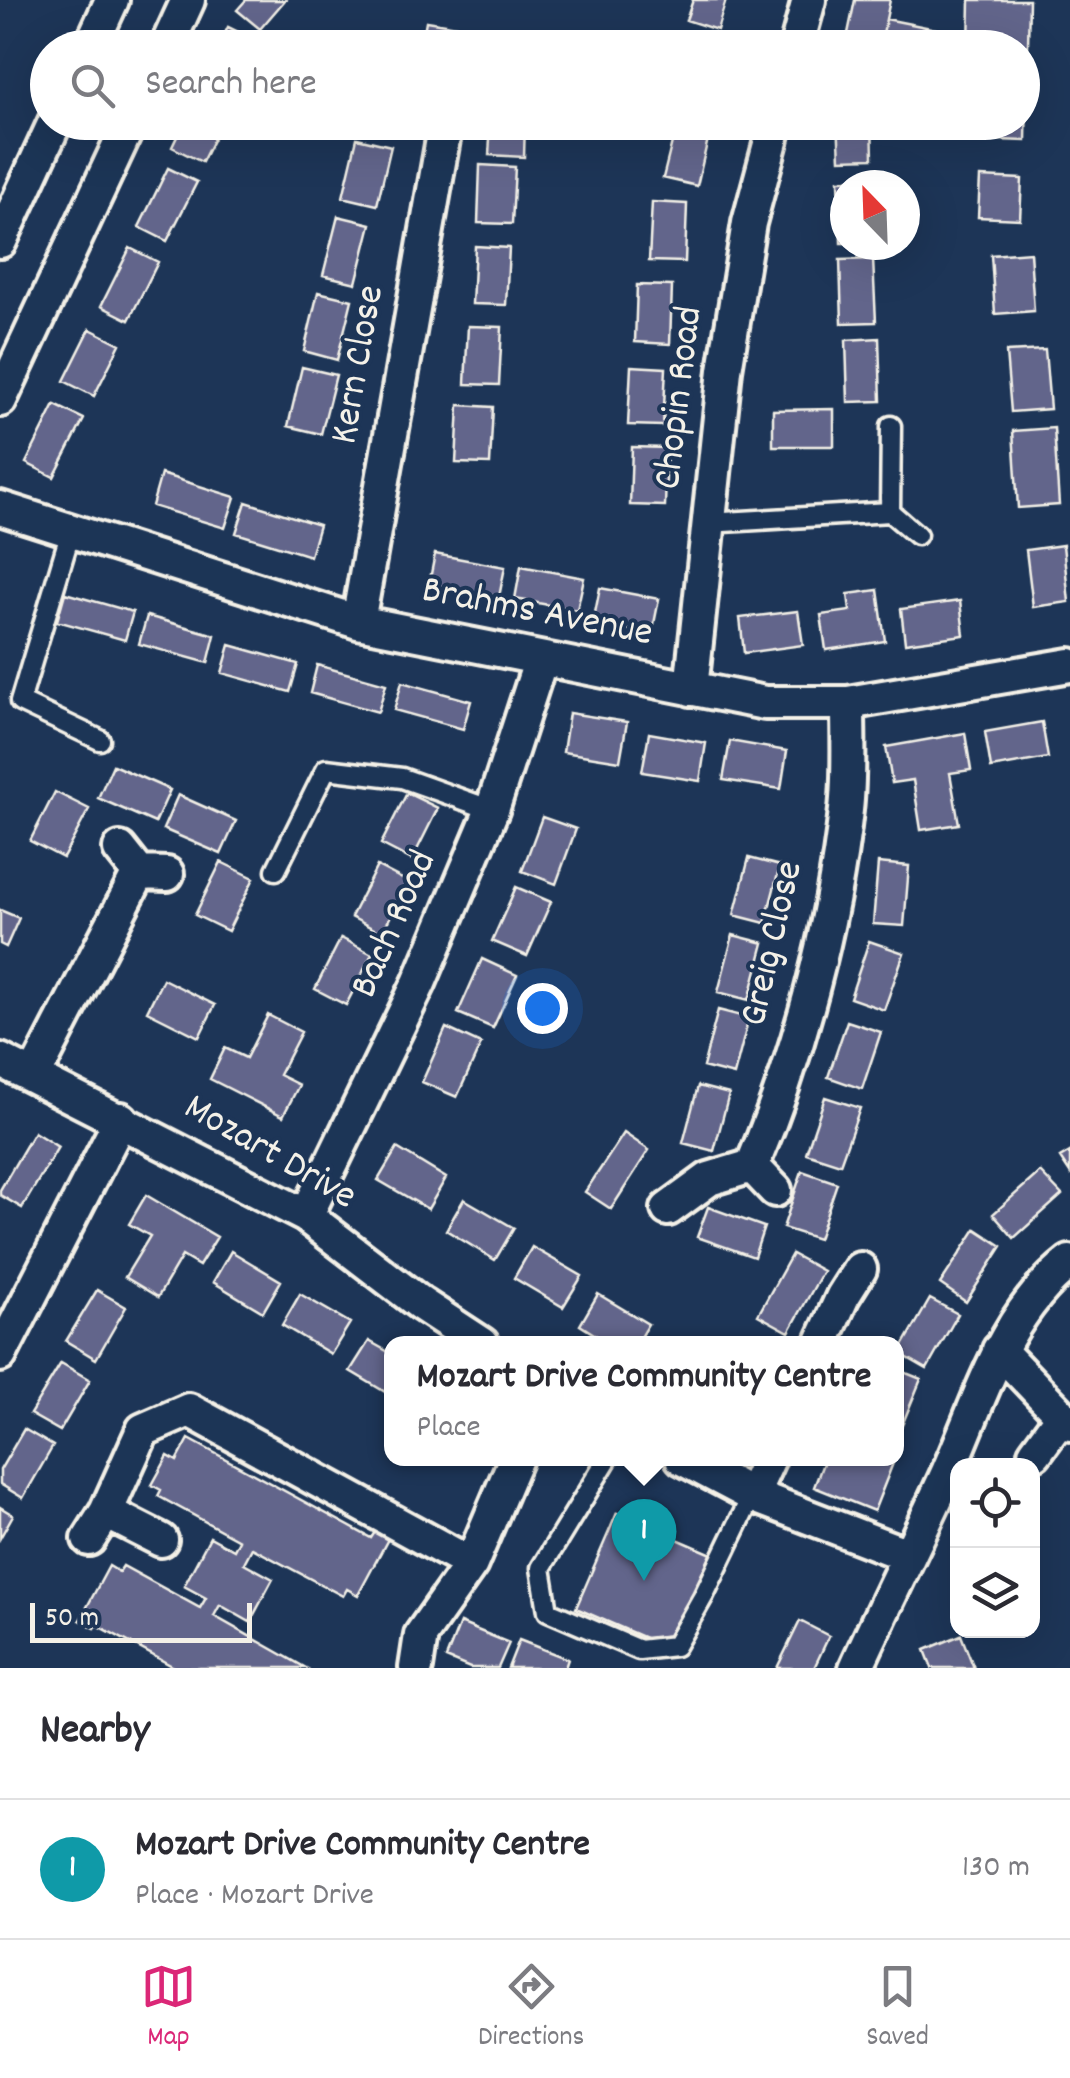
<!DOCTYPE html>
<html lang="en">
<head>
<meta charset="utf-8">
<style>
	:root { --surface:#fff; --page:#f2f2f3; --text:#2b2b33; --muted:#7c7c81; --line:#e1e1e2; --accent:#db2777 }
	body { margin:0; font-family:Dekko,sans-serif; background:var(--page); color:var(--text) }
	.controls { position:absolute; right:30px; bottom:30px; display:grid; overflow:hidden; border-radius:20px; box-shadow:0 10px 40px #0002 }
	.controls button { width:90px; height:90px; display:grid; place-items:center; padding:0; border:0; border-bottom:2px solid var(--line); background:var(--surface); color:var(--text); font:50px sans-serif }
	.compass { position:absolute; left:830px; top:170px; width:90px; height:90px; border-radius:50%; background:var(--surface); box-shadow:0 10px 40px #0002; rotate:337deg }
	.scale { position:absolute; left:30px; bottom:25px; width:222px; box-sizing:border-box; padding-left:10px; border:5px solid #f4f1e8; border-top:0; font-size:28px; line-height:35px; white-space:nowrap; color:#f4f1e8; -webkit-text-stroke:8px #1d3557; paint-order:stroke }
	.you { position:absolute; left:542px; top:1008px; width:35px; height:35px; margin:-25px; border:8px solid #fff; border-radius:50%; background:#1a73e8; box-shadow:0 0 0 15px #1a73e833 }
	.badge { display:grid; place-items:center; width:65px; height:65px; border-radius:50%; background:var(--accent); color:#fff; font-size:32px; font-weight:700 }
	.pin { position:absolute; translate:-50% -82px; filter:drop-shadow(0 2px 5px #0008) }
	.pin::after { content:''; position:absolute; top:52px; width:35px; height:30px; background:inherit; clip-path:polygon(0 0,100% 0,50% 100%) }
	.popup { position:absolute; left:384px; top:1336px; width:520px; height:130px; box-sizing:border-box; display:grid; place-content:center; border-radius:20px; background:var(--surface); filter:drop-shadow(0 2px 8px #0005); font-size:32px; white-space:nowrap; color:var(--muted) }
	.popup b { font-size:38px; color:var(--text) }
	.popup::after { content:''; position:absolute; left:50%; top:100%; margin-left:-20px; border:20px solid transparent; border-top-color:var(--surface) }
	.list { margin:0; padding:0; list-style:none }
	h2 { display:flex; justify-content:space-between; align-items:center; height:130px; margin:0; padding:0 40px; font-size:42px }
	h2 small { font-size:32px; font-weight:400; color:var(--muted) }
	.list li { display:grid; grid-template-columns:65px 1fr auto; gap:30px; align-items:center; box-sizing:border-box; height:140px; padding:0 40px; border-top:2px solid var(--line) }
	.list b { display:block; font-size:38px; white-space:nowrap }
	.list p { margin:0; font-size:32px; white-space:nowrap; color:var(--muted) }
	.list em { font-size:32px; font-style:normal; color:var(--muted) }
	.icon { flex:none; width:55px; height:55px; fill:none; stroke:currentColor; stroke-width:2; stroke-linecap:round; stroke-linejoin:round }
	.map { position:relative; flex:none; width:1070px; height:1668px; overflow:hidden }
	.search { position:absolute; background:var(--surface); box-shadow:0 10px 40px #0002; left:30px; right:30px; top:30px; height:110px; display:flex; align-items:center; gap:25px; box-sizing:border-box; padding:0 35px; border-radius:55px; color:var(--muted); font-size:38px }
	.sheet { height:270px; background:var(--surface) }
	nav { display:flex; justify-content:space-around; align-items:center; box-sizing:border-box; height:140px; border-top:2px solid var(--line); background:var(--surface); font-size:28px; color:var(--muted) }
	nav a { display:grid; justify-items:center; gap:5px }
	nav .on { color:var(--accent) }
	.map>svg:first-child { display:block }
	.building { fill:#62658b; stroke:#f4f1e8; stroke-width:2.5 }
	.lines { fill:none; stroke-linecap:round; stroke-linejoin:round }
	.lane-casing { stroke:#f4f1e8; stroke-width:25 }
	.street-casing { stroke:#f4f1e8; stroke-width:40 }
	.lane { stroke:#1d3557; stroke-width:18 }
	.street { stroke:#1d3557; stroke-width:32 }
	.labels { text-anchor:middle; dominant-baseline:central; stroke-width:8; stroke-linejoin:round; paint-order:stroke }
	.street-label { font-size:40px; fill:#f4f1e8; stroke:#1d3557 }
</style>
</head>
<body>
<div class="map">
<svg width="1070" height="1668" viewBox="0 0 1070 1668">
	<rect width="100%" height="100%" fill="#1d3557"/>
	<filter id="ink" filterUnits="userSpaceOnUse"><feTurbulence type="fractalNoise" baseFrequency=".01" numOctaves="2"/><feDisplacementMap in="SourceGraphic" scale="20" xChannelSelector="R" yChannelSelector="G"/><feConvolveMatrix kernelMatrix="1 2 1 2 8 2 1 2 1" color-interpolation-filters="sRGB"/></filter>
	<g filter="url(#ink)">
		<path class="building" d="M246 0H285L260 29 237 10Z
			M693 0H726L717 30 686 20Z
			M855 0H890L880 48H845Z
			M970 0H1029L1026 141 967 139V122H1022V48H969Z
			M886 19 941 30 938 48H880Z
			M426 21 495 32 492 48H421Z
			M228 27 259 42 256 48H218Z
			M184 122H222L202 162 172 147Z
			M352 122H387L385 132Z
			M491 122H525L524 157 489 155Z
			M677 122 711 126 697 186 663 178Z
			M838 122H872L873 158 840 159Z
			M357 138 391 146 377 205 343 197Z
			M480 165 515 167 512 224 478 223Z
			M168 168 197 182 167 241 139 227Z
			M980 177 1022 179 1020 219 978 217Z
			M872 179V185H845V243H841L839 180Z
			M652 202 687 204 685 262 649 261Z
			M338 216 371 224 356 283 323 275Z
			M475 246 509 248 506 305 472 304Z
			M130 248 158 262 129 320 101 306Z
			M1030 252 1034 311 995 314 991 255Z
			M873 259 876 322 842 323 840 260Z
			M637 285 672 286 670 344 635 342Z
			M318 292 352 300 337 360 304 351Z
			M468 326 502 327 499 385 465 384Z
			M90 329 120 344 94 396 64 381Z
			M879 338 881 401 848 402 846 340Z
			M1045 350 1050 409 1011 412 1006 352Z
			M631 366 666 368 663 426 628 425Z
			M302 367 336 375 321 434 288 426Z
			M55 405 84 419 54 477 26 463Z
			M459 405 493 407 490 464 456 463Z
			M834 409V446H773V410Z
			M1054 428 1059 505 1018 508 1013 431Z
			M632 447 667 448 665 506 630 505Z
			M161 474 235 497 225 528 152 506Z
			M246 502 319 525 310 556 236 533Z
			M1063 545 1069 602 1033 607 1026 550Z
			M435 554 505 567 499 597 429 584Z
			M521 566 584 578 577 610 515 599Z
			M600 588 659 599 652 634 593 623Z
			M878 590 885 641 826 650 821 615 850 611 848 594Z
			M65 593 133 612 125 640 57 621Z
			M960 601 964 635 905 643 901 609Z
			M798 611 803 645 744 653 740 618Z
			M147 616 215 635 208 663 139 644Z
			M230 645 298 664 290 692 222 673Z
			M317 665 386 684 378 712 310 693Z
			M402 682 471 701 463 729 394 710Z
			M569 713 627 722 620 761 563 752Z
			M1042 722 1048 758 991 768 985 732Z
			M649 733 706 743 700 781 642 772Z
			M965 733 971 770 950 773 959 824 921 830 913 780 892 783 886 747Z
			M730 741 787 751 781 789 723 780Z
			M113 765 170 790 155 823 98 798Z
			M55 792 89 809 63 858 30 841Z
			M407 793 438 808 412 860 381 844Z
			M178 795 236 821 221 854 163 829Z
			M542 817 576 829 556 884 522 871Z
			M749 858 780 866 765 923 734 915Z
			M221 862 254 878 228 931 195 915Z
			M878 863 909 866 904 926 873 924Z
			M377 866 408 882 382 933 351 917Z
			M516 887 551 902 527 956 492 941Z
			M0 910 19 918 6 947 0 944Z
			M733 935 764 943 749 1000 718 992Z
			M341 938 372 954 346 1005 315 989Z
			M869 941 904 953 884 1010 850 998Z
			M482 959 517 975 493 1028 458 1013Z
			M163 979 215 1005 199 1037 147 1011Z
			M718 1010 749 1018 734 1075 703 1067Z
			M268 1015 301 1032 279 1075 299 1085 283 1116 210 1079 225 1048 246 1058Z
			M847 1021 881 1032 862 1089 828 1077Z
			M446 1028 481 1044 457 1097 422 1082Z
			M698 1086 729 1094 714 1151 683 1143Z
			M825 1097 860 1108 840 1164 806 1153Z
			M34 1132 58 1147 22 1208 0 1195V1190Z
			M624 1133 649 1150 611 1209 585 1192Z
			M397 1148 446 1178 428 1209 378 1180Z
			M1070 1152V1173L1060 1158Z
			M802 1171 837 1183 818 1239 783 1228Z
			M1040 1172 1062 1195 1014 1238 993 1214Z
			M146 1195 217 1237 199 1266 182 1256 158 1297 125 1277 150 1236 129 1224Z
			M464 1199 514 1228 495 1260 446 1230Z
			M708 1207 764 1227 754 1257 697 1237Z
			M976 1229 1002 1246 966 1302 940 1284Z
			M532 1247 582 1276 563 1307 514 1278Z
			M231 1251 281 1281 263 1312 213 1282Z
			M792 1254 823 1271 789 1332 758 1315Z
			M97 1290 126 1307 96 1359 66 1341Z
			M300 1294 350 1323 331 1354 282 1325Z
			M598 1294 648 1324 636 1344H610L580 1325Z
			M930 1299 958 1314 927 1369 899 1353Z
			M369 1341 392 1354V1396L350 1371Z
			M61 1363 90 1380 60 1431 30 1414Z
			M896 1369 921 1379 896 1440Z
			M24 1429 53 1446 23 1498 0 1484V1470Z
			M189 1439 371 1538 375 1532 388 1539 358 1595 347 1589 343 1596 252 1548 244 1563 273 1579 250 1622 220 1605 214 1616 306 1668H176L97 1625 95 1628 80 1620 109 1566 119 1572 123 1566 200 1608 206 1598 184 1586 210 1537 234 1550 239 1540 158 1496 161 1490 152 1485 168 1456 177 1461Z
			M825 1458H895L874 1511 814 1487Z
			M0 1507 13 1515 0 1538Z
			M617 1513 712 1554 670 1649 576 1608Z
			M800 1621 829 1636 814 1668H777Z
			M460 1623 509 1643 498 1668H470L446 1658Z
			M961 1635 974 1668H932L925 1650Z
			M519 1640 568 1659 565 1668H508Z"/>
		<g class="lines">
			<defs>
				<path id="lane" d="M890 512 891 426
					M707 523 890 512 917 535
					M71 531 20 702 100 740
					M276 870 326 769 402 778 492 810
					M608 1458 541 1568 548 1611 639 1650 675 1646 703 1597 752 1495"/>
				<path id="street" d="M90 48 112 0
					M166 48 188 0
					M796 48 809 0
					M0 241 55 122
					M0 400 130 122
					M0 508 358 622 765 703H848L1070 665
					M358 622 446 122
					M691 689 725 370 749 223 776 122
					M120 849 139 873 167 874
					M0 1060 306 1216 421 1304 482 1344
					M34 1076 139 873
					M775 1190 752 1166C798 1058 833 927 846 810 850 775 848 738 848 703
					M668 1209 709 1179 752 1166
					M306 1216 419 983 492 810 541 659
					M821 1344 843 1296 860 1269
					M999 1350 1070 1424
					M0 1355 121 1119
					M1035 1453 1062 1416
					M682 1458 752 1495 907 1555
					M752 1495 769 1458
					M106 1512 161 1540
					M89 1539 106 1512 143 1430 189 1410 471 1564
					M416 1668 421 1635 471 1564 516 1458
					M856 1668C886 1602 918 1538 948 1472 981 1398 1003 1314 1070 1262"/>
			</defs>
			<use href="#lane" class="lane-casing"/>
			<use href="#street" class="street-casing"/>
			<use href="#lane" class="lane"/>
			<use href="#street" class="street"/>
		</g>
	</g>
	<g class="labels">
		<g class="street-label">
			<text transform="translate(360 365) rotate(-80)">Kern Close</text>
			<text transform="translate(681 398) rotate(-83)">Chopin Road</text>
			<text transform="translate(537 614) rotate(11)">Brahms Avenue</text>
			<text transform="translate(396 925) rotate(-66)">Bach Road</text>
			<text transform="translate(774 944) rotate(-77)">Greig Close</text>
			<text transform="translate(269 1154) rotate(30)">Mozart Drive</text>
		</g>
	</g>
</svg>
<div class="controls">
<button><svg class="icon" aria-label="locate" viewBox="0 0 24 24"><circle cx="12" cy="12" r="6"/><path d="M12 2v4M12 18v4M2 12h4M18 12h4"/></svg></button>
<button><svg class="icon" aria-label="layers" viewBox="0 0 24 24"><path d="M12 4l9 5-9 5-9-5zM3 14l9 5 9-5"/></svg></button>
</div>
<svg class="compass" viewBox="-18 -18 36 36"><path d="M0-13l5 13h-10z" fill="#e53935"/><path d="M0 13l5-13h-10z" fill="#7c7c81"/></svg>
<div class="scale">50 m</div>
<div class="you"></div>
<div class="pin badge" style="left:644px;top:1581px;background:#0f9aa8">1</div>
<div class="popup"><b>Mozart Drive Community Centre</b>Place</div>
<div class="search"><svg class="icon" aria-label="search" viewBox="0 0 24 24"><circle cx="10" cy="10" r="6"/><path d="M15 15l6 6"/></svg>Search here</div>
</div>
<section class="sheet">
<h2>Nearby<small></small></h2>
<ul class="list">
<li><span class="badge" style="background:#0f9aa8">1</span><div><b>Mozart Drive Community Centre</b><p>Place · Mozart Drive</p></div><em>130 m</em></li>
</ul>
</section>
<nav>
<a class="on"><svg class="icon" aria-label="map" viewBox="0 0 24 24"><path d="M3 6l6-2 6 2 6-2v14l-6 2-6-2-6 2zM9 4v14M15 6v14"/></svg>Map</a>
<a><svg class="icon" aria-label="directions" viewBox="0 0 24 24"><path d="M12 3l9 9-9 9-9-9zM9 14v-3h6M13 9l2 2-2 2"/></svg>Directions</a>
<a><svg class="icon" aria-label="saved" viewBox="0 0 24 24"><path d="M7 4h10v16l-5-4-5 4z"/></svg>Saved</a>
</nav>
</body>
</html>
